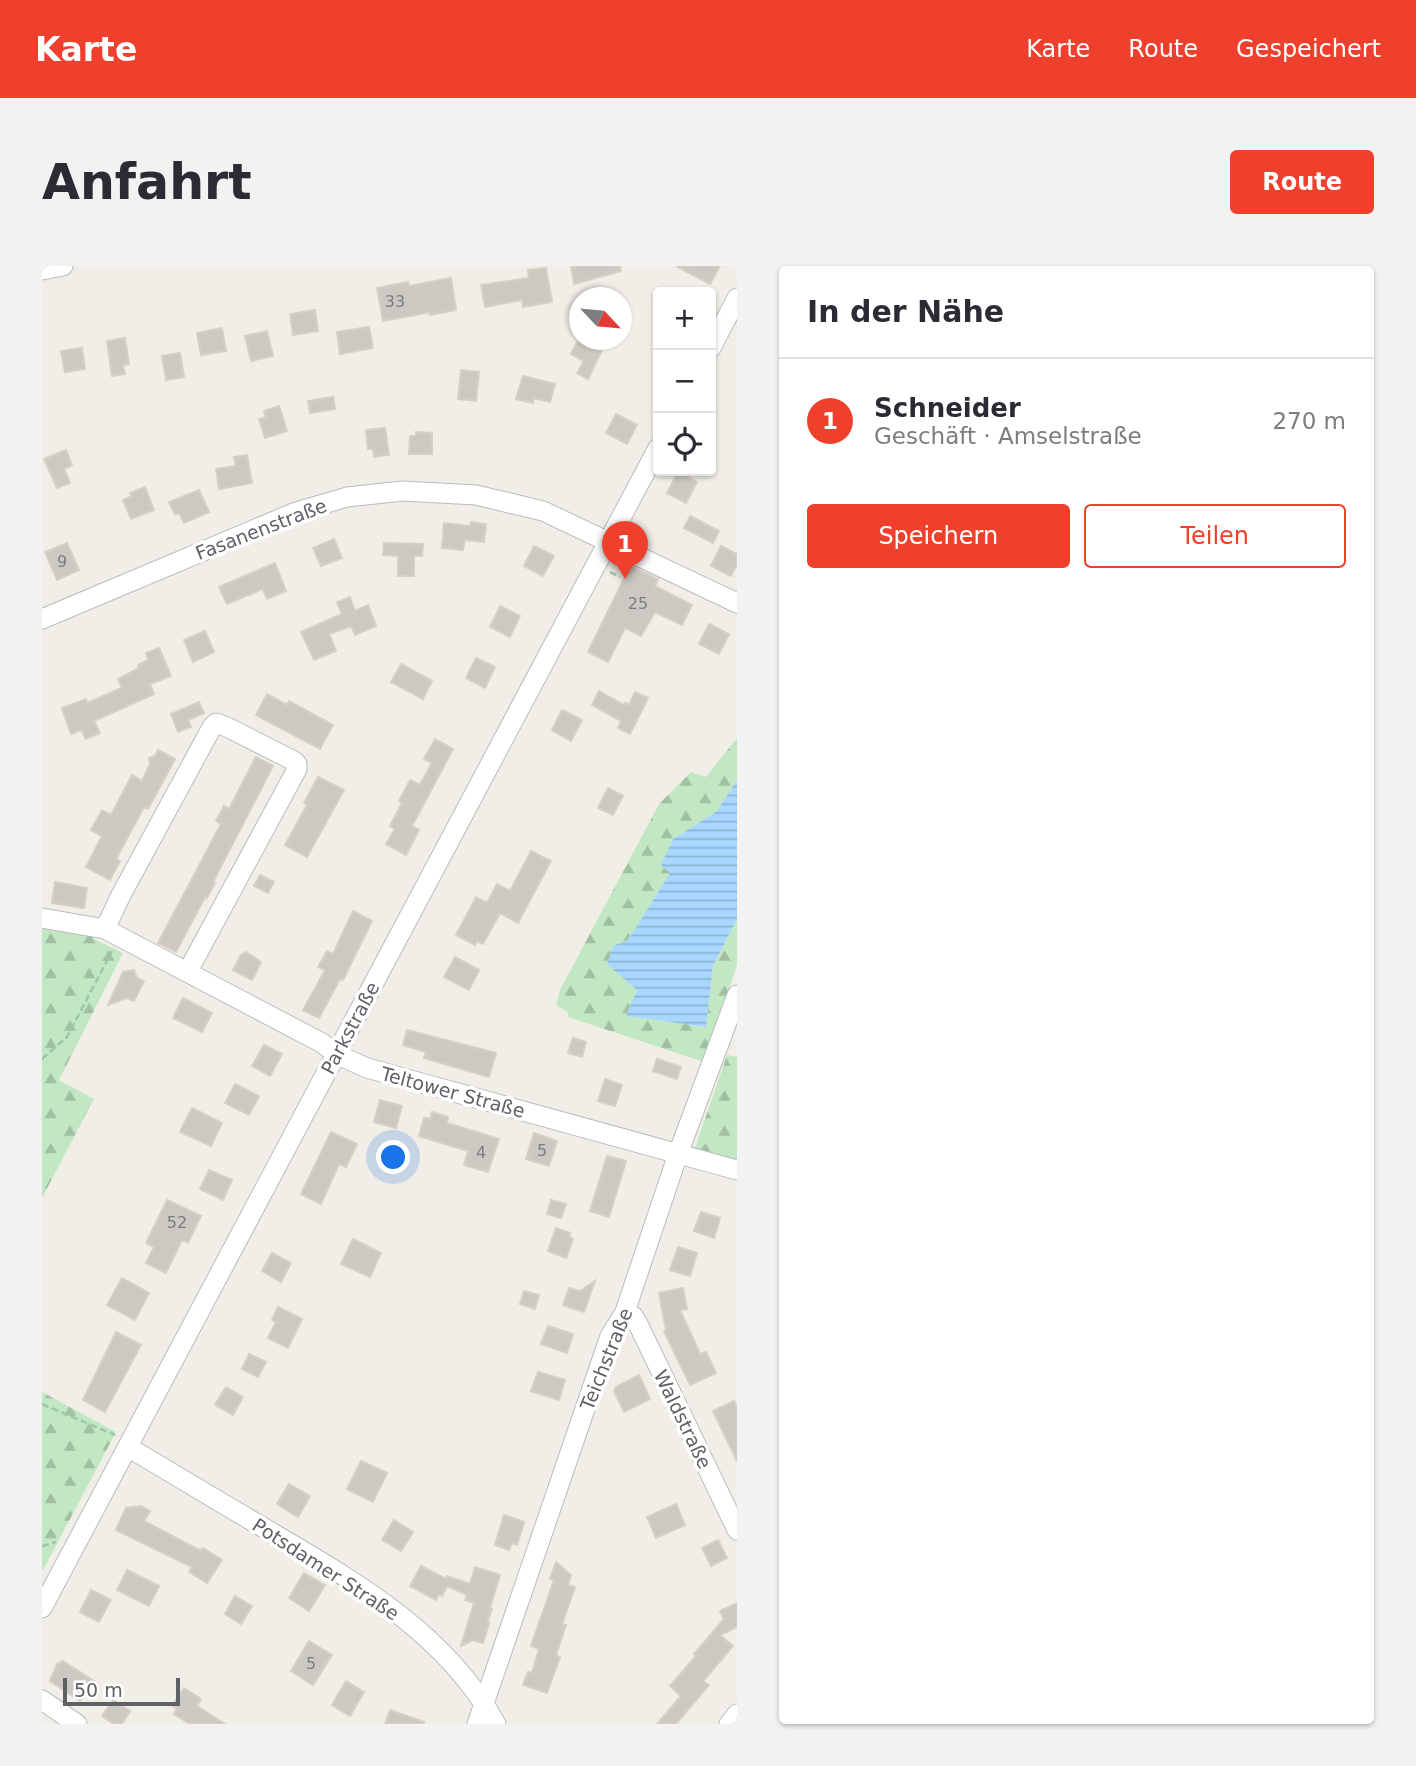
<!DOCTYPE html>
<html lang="de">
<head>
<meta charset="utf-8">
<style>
	:root { --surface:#fff; --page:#f2f2f3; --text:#2b2b33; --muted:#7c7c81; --line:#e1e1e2; --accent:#ef402e }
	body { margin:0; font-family:"DejaVu Sans",sans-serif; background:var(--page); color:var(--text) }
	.controls { position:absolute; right:21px; top:21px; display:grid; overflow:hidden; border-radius:7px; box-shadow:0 2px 5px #0004 }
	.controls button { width:63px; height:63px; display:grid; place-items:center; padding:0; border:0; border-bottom:2px solid var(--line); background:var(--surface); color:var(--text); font:35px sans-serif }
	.compass { position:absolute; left:527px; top:21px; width:63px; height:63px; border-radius:50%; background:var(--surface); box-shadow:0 2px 5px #0004; rotate:116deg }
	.scale { position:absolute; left:21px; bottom:18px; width:117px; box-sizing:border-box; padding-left:7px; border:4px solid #5e6267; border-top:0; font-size:19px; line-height:24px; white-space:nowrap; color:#5e6267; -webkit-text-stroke:5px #fff; paint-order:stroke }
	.you { position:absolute; left:352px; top:892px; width:24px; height:24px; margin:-18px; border:5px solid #fff; border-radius:50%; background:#1a73e8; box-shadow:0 0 0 10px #1a73e833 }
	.badge { display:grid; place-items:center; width:46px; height:46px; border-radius:50%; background:var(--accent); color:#fff; font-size:23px; font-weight:700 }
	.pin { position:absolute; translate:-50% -58px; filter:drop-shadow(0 2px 4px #0008) }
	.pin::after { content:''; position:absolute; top:37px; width:24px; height:21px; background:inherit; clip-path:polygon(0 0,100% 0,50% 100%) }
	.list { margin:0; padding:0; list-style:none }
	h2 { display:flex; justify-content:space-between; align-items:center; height:91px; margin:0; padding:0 28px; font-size:30px }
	h2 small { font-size:23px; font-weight:400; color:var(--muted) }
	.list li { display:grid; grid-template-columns:46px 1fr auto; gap:21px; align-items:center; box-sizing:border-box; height:126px; padding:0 28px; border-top:2px solid var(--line) }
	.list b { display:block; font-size:26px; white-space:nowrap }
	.list p { margin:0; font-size:23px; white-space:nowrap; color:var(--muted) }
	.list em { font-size:23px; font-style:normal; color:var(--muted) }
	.actions { display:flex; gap:14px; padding:21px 28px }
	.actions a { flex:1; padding:16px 0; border:2px solid var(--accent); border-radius:7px; text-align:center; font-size:24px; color:var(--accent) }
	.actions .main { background:var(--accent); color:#fff }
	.icon { flex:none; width:38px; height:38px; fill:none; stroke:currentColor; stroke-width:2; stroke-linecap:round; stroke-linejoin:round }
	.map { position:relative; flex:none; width:695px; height:1458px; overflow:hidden; border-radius:7px }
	header { display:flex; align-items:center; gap:42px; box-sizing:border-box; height:98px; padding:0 35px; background:var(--accent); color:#fff }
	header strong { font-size:33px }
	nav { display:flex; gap:38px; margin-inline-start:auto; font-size:24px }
	.intro { display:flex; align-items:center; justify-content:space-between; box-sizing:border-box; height:168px; padding:0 42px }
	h1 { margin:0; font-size:49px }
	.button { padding:18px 32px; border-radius:7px; background:var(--accent); color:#fff; font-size:24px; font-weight:700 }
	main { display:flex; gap:42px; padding:0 42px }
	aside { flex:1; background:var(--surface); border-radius:7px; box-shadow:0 2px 5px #0004 }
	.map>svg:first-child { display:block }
	.forest { fill:url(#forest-firs) }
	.water { fill:url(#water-rules) }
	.building { fill:#ccc9c3; stroke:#d6d0c4; stroke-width:2 }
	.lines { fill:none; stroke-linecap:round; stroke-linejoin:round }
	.minor-casing { stroke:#b9bcc0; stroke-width:21 }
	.path { stroke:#9ac8a8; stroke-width:2.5; stroke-dasharray:7 3.5; stroke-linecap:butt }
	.minor { stroke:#fff; stroke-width:19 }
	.labels { text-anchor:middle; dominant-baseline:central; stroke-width:7; stroke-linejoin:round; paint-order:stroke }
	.number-label { font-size:16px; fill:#7a7c7e }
	.street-label { font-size:19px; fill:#5e6267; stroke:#fff }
</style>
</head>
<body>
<header>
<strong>Karte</strong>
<nav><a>Karte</a><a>Route</a><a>Gespeichert</a></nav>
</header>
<div class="intro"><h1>Anfahrt</h1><a class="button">Route</a></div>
<main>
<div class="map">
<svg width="695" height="1458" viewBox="0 0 695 1458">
	<defs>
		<pattern id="forest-firs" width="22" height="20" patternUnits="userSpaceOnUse" patternTransform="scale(1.75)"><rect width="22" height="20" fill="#c2e8c3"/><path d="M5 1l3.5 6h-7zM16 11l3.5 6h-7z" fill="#a1bfa2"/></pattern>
		<pattern id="water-rules" width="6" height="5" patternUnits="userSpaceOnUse" patternTransform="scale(1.75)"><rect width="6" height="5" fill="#a8d8ff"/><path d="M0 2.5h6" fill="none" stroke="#8cb3d2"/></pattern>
	</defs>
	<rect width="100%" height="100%" fill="#f0eee6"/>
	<path class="forest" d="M695 472V514L675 545 631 573 628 607 586 674 595 724 585 750 664 761 671 700 695 653V699L662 796 526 751V746L514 739 518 724 617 538 649 506 664 511Z
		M0 645 60 655 52 673 81 687 17 814 52 833 0 932Z
		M685 789 695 791V893L653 882Z
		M0 1126 74 1166 0 1306Z"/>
	<path class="water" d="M695 514V653L671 700 664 761 584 750 595 724 565 698 571 680 586 674 628 607 619 599 631 573 675 545Z"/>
	<path class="building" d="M529 0H578L579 5 532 18Z
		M634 0H678L668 18Z
		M504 2 510 36 481 41 480 34 443 41 439 19 487 12 486 4Z
		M409 12 414 44 388 49V46L341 55 335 22 366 16 367 20Z
		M273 44 276 65 251 69 248 48Z
		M327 61 331 82 298 88 295 66Z
		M180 62 184 85 159 89 155 67Z
		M225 65 231 90 209 95 203 70Z
		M83 72 87 98 81 99 83 108 70 110 65 75Z
		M554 74H565L546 113 535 107 542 95 529 88 535 76 549 83Z
		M40 82 43 103 23 106 19 85Z
		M138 87 142 111 124 114 120 90Z
		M419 104 437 106 434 135 416 133Z
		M481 110 513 118 508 136 492 132 491 137 474 133Z
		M291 131 293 143 268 147 266 135Z
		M237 140 245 165 223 172 217 153 224 151 222 145Z
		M574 148 595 159 585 178 564 167Z
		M343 162 347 189 332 191 331 183H326L324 164Z
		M374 166 390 167V188H367L368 170H374Z
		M24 184 30 199 22 203 28 217 15 222 2 193Z
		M205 189 210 217 177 223 174 203 194 200 192 191Z
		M636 206 655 216 644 237 625 227Z
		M103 221 112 244 89 253 81 234 90 230 88 227Z
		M157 224 167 246 142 257 138 248H133L127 236Z
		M648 250 677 265 671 277 642 262Z
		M429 256 444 258 442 276 423 274 421 284 400 282 402 257 428 260Z
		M292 273 300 292 279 300 271 282Z
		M25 277 37 304 15 314 3 286Z
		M342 277 381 278 380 290H372V310H356V290L341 289Z
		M492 280 512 290 501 310 482 300Z
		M679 280 695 288V298L689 310 669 300Z
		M233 297 244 325 225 333 221 323 185 338 177 321Z
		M588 300 616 313 613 320 650 339 640 359 613 346 599 370 583 362 566 396 546 386Z
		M308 331 313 345 326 339 334 360 313 369 309 360 287 368 294 385 272 394 259 366 300 348 295 336Z
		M458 340 478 350 468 371 448 361Z
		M667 358 687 368 677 388 657 378Z
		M163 365 172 386 151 396 142 374Z
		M117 382 129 410 108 418 112 428 52 455 58 467 44 473 39 464 29 468 20 442 44 433 45 437 80 422 76 413 97 402 96 399 106 394 104 387Z
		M434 392 453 401 443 422 424 412Z
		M359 398 390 415 381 433 349 416Z
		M557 425 582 439 583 437 587 439 593 426 606 432 588 468 576 462 579 455 550 439Z
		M225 428 245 439 247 435 291 459 278 483 214 449Z
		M157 436 162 447 146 454 149 461 136 466 129 448Z
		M520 444 540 454 529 475 510 464Z
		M393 473 411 483 370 560 377 564 364 589 344 578 353 563 348 560 360 537 357 535 368 514 378 519 390 497 382 493Z
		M116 484 133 493 106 543 102 541 74 593 78 595 68 614 44 601 60 570 49 564 60 544 69 549 90 509 100 515 108 498 107 492 113 490Z
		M214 491 231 500 171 616 173 617 165 632 163 631 134 686 116 677 179 558 174 555 182 540 187 543Z
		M276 511 302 524 265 591 243 579 265 539 262 537Z
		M566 522 581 530 571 549 556 542Z
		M489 585 509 595 476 657 458 647 441 678 435 675 433 679 414 669 434 631 445 637 455 618 468 625Z
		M218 609 232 616 226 627 212 620Z
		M13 616 45 622 42 642 10 637Z
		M311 645 330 655 301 714 298 713 277 752 261 744 283 704 276 701 285 685 291 688Z
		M204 686 219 696 210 714 191 704 199 689Z
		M413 691 437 704 427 724 402 711Z
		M92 704 95 712 102 715 92 735 85 732 66 739 81 706Z
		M141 732 170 747 160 766 131 752Z
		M365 764 454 787 447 811 382 792 384 786 361 779Z
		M531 772 544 776 540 791 526 787Z
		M222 779 240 788 228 810 210 800Z
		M615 793 639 801 635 813 611 805Z
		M563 813 580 819 573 840 556 835Z
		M193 818 217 830 207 849 183 837Z
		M338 834 360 840 354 862 332 856Z
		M150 842 180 857 169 880 138 866Z
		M390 846 406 851 405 857 457 873 446 906 422 899 426 885 377 870 382 852 388 853Z
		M289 866 315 878 304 901 297 898 279 938 259 928Z
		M492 867 515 875 507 900 484 893Z
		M565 890 584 895 567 951 548 945Z
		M167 904 190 914 181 934 158 923Z
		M125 934 159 950 146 977 140 974 124 1007 104 997 112 981 104 977Z
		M509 934 524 938 519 952 505 948Z
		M659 946 678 952 672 972 652 965Z
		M514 962 528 967 527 971 531 973 524 992 506 985Z
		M311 973 339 987 328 1011 299 998Z
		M636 981 655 987 648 1010 628 1004Z
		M230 987 249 997 239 1016 220 1005Z
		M80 1012 107 1027 93 1054 65 1039Z
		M553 1015 542 1046 521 1039 527 1022 538 1025Z
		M641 1022 645 1043 638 1044 658 1088 664 1086 674 1107 648 1119 622 1065 624 1064 617 1027Z
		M482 1025 497 1029 493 1043 478 1038Z
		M236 1041 260 1053 246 1082 226 1072 234 1056 230 1054Z
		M506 1060 531 1068 525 1087 499 1078Z
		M74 1066 99 1079 63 1146 41 1134Z
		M207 1088 224 1096 216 1111 200 1103Z
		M496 1106 523 1114 517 1134 489 1125Z
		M597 1109 608 1133 582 1146 572 1125 574 1121Z
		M184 1121 201 1131 191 1149 173 1139Z
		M692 1135 695 1142V1195L671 1145Z
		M319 1195 345 1207 331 1236 305 1223Z
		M247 1218 268 1230 256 1251 235 1238Z
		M634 1238 643 1259 614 1272 605 1251Z
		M99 1240 108 1245 102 1255 159 1285 161 1282 180 1294 165 1317 147 1306 150 1301 74 1264 84 1242Z
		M462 1249 482 1256 475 1279 470 1277 467 1284 453 1279Z
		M352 1254 371 1266 359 1285 340 1274Z
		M676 1274 685 1292 669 1300 660 1282Z
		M514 1296 529 1309 526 1319 533 1321 520 1358 524 1359 514 1389 518 1391 505 1427 481 1419 486 1406 490 1407 497 1383 489 1380 512 1314 508 1313Z
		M379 1300 404 1313 405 1310 428 1318 433 1301 458 1309 448 1342 450 1343 445 1357H447L441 1377 431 1374 419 1380 432 1337 423 1334 425 1329 405 1320 400 1330 397 1328 394 1334 368 1320Z
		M85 1304 117 1320 107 1340 75 1324Z
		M262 1307 283 1319 267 1345 247 1332Z
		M49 1324 69 1334 57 1356 38 1346Z
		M193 1330 210 1340 199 1358 183 1348Z
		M695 1337V1361L678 1369 691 1380 661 1415 667 1419 634 1458H615L639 1430 628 1420 654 1390 652 1388 682 1353 678 1345Z
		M267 1375 290 1389 271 1419 249 1405Z
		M21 1395 52 1415 38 1435 8 1415 15 1398Z
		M304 1415 322 1426 308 1450 290 1439Z
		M142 1422 159 1433 155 1440 183 1458H148L132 1448 135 1443 130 1440Z
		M71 1434 88 1445 80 1458H72L60 1450Z
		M348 1444 382 1456V1458H343Z"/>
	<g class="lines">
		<defs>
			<path id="minor" d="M0 4 21 0
				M669 82 695 32
				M0 353 254 246 305 231 361 225 434 229 501 245 695 337
				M0 652 63 663 280 777 294 788 325 802 695 904
				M63 663 79 629 170 461 174 457 185 461 252 495 255 498V503L146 705
				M583 1046 591 1050 597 1060 695 1264
				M86 1181C133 1209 181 1238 229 1266 314 1316 405 1368 454 1458
				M0 1342 616 182
				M0 1434 35 1458
				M435 1458 568 1070 583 1046 589 1028 636 888 695 729
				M687 1458 695 1448"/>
		</defs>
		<use href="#minor" class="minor-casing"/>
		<path class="path" d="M568 306 578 311
			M0 793 25 771 70 685
			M0 1138 73 1169
			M0 1280 14 1276"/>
		<use href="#minor" class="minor"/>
	</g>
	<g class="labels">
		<g class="number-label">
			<text x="353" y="35">33</text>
			<text x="20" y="295">9</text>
			<text x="596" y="337">25</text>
			<text x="500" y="884">5</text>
			<text x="439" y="886">4</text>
			<text x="135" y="956">52</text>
			<text x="269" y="1397">5</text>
		</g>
		<g class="street-label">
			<text transform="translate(219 263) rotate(-21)">Fasanenstraße</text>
			<text transform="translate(308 762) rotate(-62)">Parkstraße</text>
			<text transform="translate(411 826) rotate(15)">Teltower Straße</text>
			<text transform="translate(564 1093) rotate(-68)">Teichstraße</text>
			<text transform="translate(641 1153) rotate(64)">Waldstraße</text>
			<text transform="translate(284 1303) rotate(33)">Potsdamer Straße</text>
		</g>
	</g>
</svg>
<div class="controls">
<button>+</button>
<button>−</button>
<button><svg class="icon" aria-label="locate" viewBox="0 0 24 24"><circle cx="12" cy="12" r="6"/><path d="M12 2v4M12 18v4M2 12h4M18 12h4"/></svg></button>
</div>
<svg class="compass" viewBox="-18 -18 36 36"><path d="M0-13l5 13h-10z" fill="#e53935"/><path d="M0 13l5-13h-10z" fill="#7c7c81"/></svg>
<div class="scale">50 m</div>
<div class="you"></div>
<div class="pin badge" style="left:583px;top:313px">1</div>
</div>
<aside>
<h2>In der Nähe<small></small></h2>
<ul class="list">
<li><span class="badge">1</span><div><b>Schneider</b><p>Geschäft · Amselstraße</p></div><em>270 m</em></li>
</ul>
<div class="actions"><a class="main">Speichern</a><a>Teilen</a></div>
</aside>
</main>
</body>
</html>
